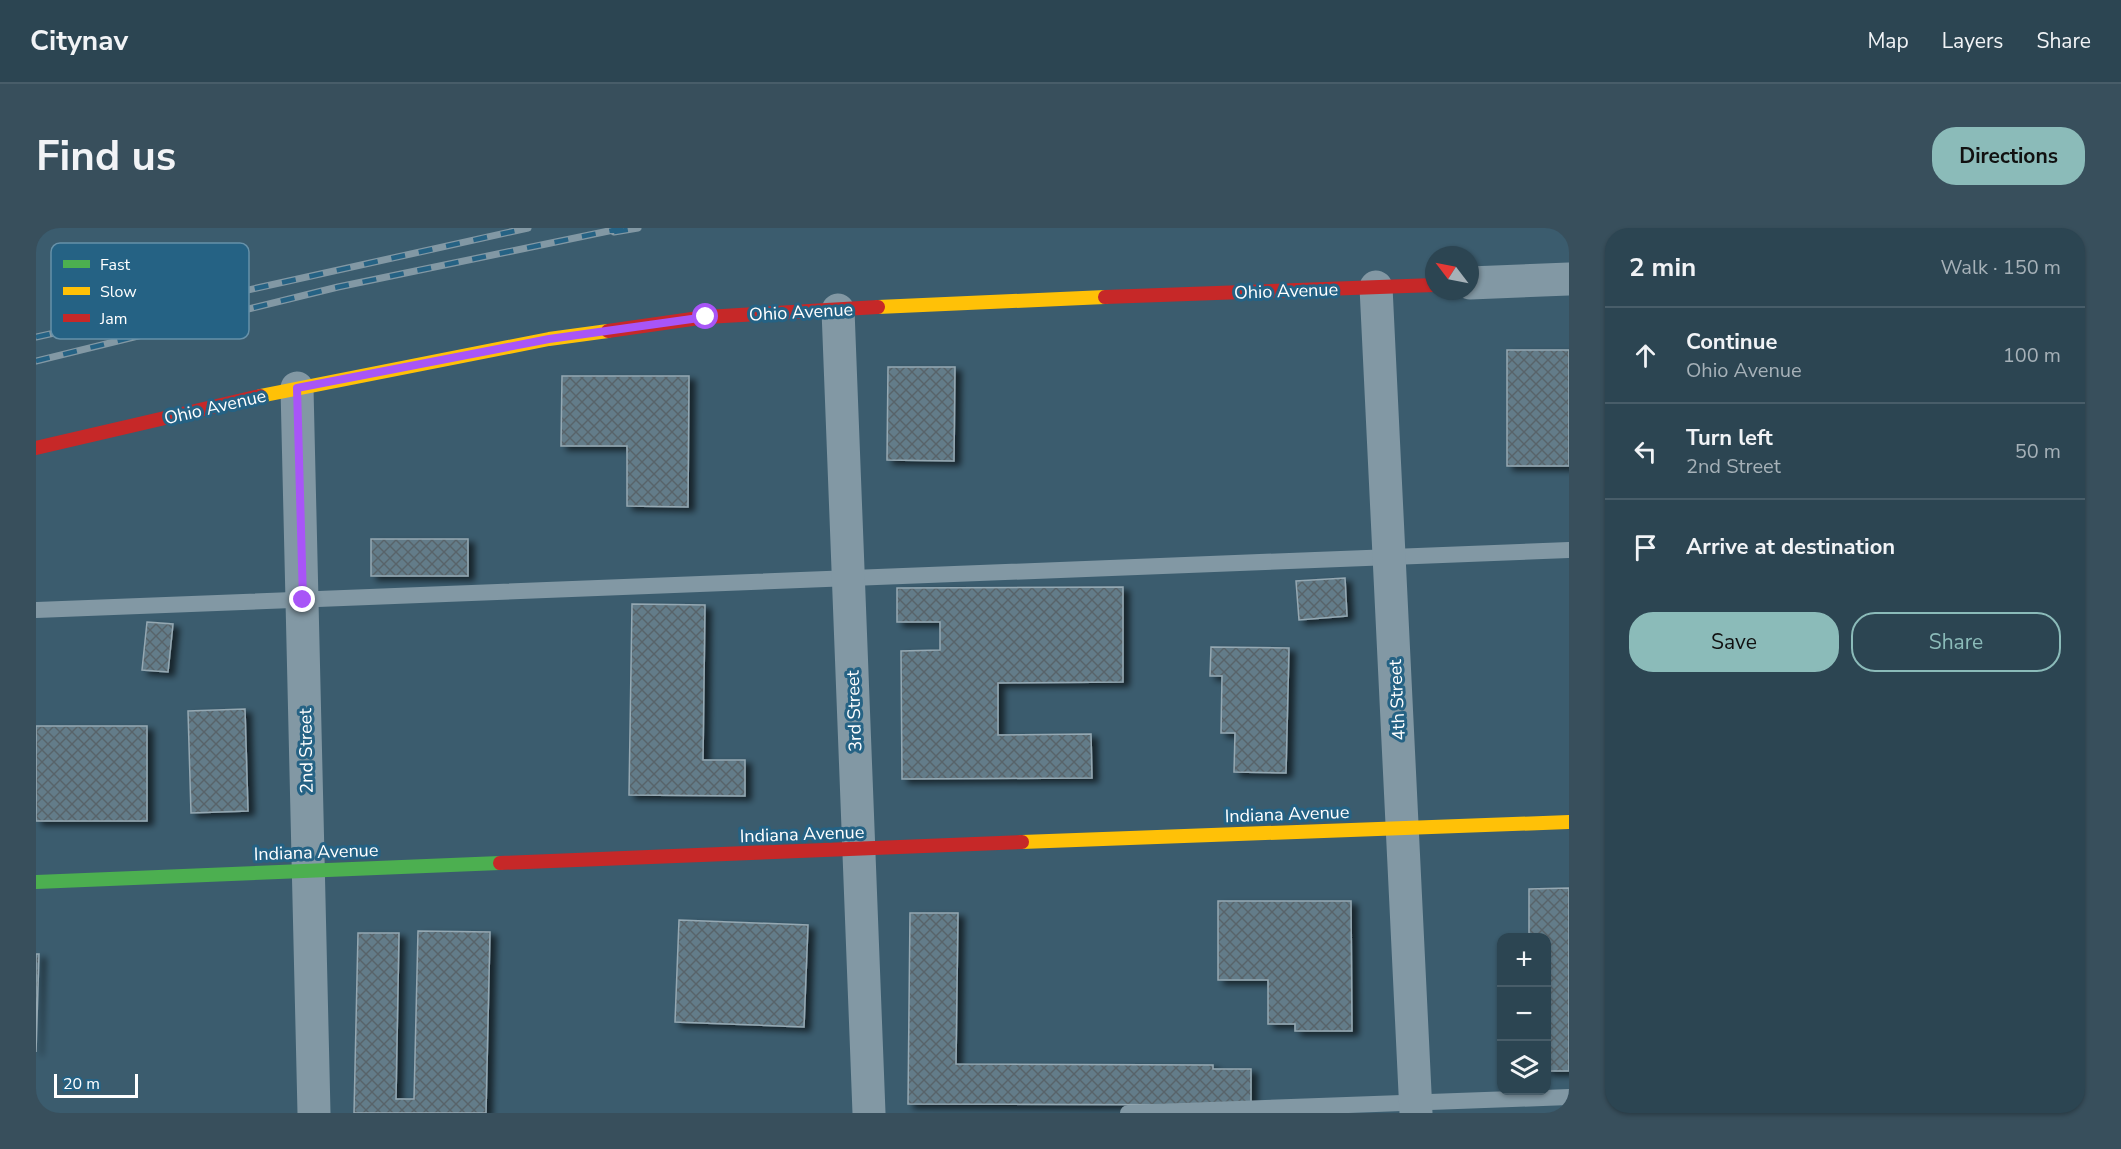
<!DOCTYPE html>
<html lang="en">
<head>
<meta charset="utf-8">
<style>
	:root { --surface:#2c4552; --page:#384f5c; --text:#f1f3f6; --muted:#a6b1b8; --line:#485d69; --accent:#8bbbb9 }
	body { margin:0; font-family:"Nunito Sans",sans-serif; background:var(--page); color:var(--text) }
	.controls { position:absolute; right:18px; bottom:18px; display:grid; overflow:hidden; border-radius:12px; box-shadow:0 2px 4px #0004 }
	.controls button { width:54px; height:54px; display:grid; place-items:center; padding:0; border:0; border-bottom:2px solid var(--line); background:var(--surface); color:var(--text); font:30px sans-serif }
	.compass { position:absolute; left:1389px; top:18px; width:54px; height:54px; border-radius:50%; background:var(--surface); box-shadow:0 2px 4px #0004; rotate:302deg }
	.scale { position:absolute; left:18px; bottom:15px; width:84px; box-sizing:border-box; padding-left:6px; border:3px solid #fff; border-top:0; font-size:16px; line-height:21px; white-space:nowrap; color:#fff; -webkit-text-stroke:4px #256284; paint-order:stroke }
	.stop { position:absolute; width:18px; height:18px; margin:-14px; border:4px solid #a855f7; border-radius:50%; background:#fff }
	.stop.end { background:#a855f7; border-color:#fff; box-shadow:0 2px 6px #0008 }
	.list { margin:0; padding:0; list-style:none }
	h2 { display:flex; justify-content:space-between; align-items:center; height:78px; margin:0; padding:0 24px; font-size:26px }
	h2 small { font-size:20px; font-weight:400; color:var(--muted) }
	.list li { display:grid; grid-template-columns:39px 1fr auto; gap:18px; align-items:center; box-sizing:border-box; height:96px; padding:0 24px; border-top:2px solid var(--line) }
	.list b { display:block; font-size:22px; white-space:nowrap }
	.list p { margin:0; font-size:20px; white-space:nowrap; color:var(--muted) }
	.list em { font-size:20px; font-style:normal; color:var(--muted) }
	.actions { display:flex; gap:12px; padding:18px 24px }
	.actions a { flex:1; padding:14px 0; border:2px solid var(--accent); border-radius:24px; text-align:center; font-size:21px; color:var(--accent) }
	.actions .main { background:var(--accent); color:#111 }
	.icon { flex:none; width:33px; height:33px; fill:none; stroke:currentColor; stroke-width:2; stroke-linecap:round; stroke-linejoin:round }
	.map { position:relative; flex:none; width:1533px; height:885px; overflow:hidden; border-radius:24px }
	header { display:flex; align-items:center; gap:36px; box-sizing:border-box; height:84px; padding:0 30px; background:var(--surface); border-bottom:2px solid var(--line) }
	header strong { font-size:28px }
	nav { display:flex; gap:33px; margin-inline-start:auto; font-size:21px }
	.intro { display:flex; align-items:center; justify-content:space-between; box-sizing:border-box; height:144px; padding:0 36px }
	h1 { margin:0; font-size:42px }
	.button { padding:15px 27px; border-radius:24px; background:var(--accent); color:#111; font-size:21px; font-weight:700 }
	main { display:flex; gap:36px; padding:0 36px }
	aside { flex:1; background:var(--surface); border-radius:24px; box-shadow:0 2px 4px #0004 }
	.map>svg:first-child { display:block }
	.building { fill:url(#building-cross-hatch); stroke:#95a8b2; stroke-width:1.5; filter:url(#shadow) }
	.lines { fill:none; stroke-linecap:round; stroke-linejoin:round }
	.lane { stroke:#8298a4; stroke-width:16 }
	.street { stroke:#8298a4; stroke-width:33 }
	.fast { stroke:#4caf50; stroke-width:14 }
	.slow { stroke:#ffc107; stroke-width:14 }
	.jam { stroke:#c62828; stroke-width:14 }
	.rail-casing { stroke:#8298a4; stroke-width:7 }
	.rail { stroke:#256284; stroke-width:4.5; stroke-dasharray:14; stroke-linecap:butt }
	.route { stroke:#a855f7; stroke-width:8 }
	.labels { text-anchor:middle; dominant-baseline:central; stroke-width:6; stroke-linejoin:round; paint-order:stroke }
	.street-label { font-size:18px; fill:#fff; stroke:#256284 }
	.key { fill:#256284; stroke:#6691a9; stroke-width:1.5 }
	.key-label { font-size:16px; fill:#fff }
</style>
</head>
<body>
<header>
<strong>Citynav</strong>
<nav><a>Map</a><a>Layers</a><a>Share</a></nav>
</header>
<div class="intro"><h1>Find us</h1><a class="button">Directions</a></div>
<main>
<div class="map">
<svg width="1533" height="885" viewBox="0 0 1533 885">
	<defs>
		<pattern id="building-cross-hatch" width="8" height="8" patternUnits="userSpaceOnUse" patternTransform="scale(1.5)"><rect width="8" height="8" fill="#637c89"/><path d="M0 0l8 8M0 8l8-8" fill="none" stroke="#58646a"/></pattern>
		<filter id="shadow"><feDropShadow dx="6" dy="4" stdDeviation="3" flood-color="#0009"/></filter>
	</defs>
	<rect width="100%" height="100%" fill="#3b5c6e"/>
	<path class="building" d="M1471 122H1533V238H1471Z
		M852 139H919L918 233 851 232Z
		M526 148H653L652 279 591 278V218H525Z
		M335 311H432V348H335Z
		M1309 350 1311 388 1263 392 1260 353Z
		M1087 359V454L962 455V507L1055 506 1056 550 866 551 865 423 904 422V394H861V360Z
		M596 376 669 377 667 532H709V568L593 567Z
		M111 394 137 396 132 444 106 442Z
		M1175 419 1253 420 1250 545 1198 544 1199 505H1185L1186 448H1174Z
		M209 481 212 583 155 585 152 483Z
		M0 498H111V593H0Z
		M1533 660V843H1510V710H1493V661Z
		M1182 673H1315L1316 803H1259V796H1232V752H1182Z
		M874 685H922L920 836 1177 837V841H1215V877L872 876Z
		M643 692 772 697 768 799 639 794Z
		M382 703 454 704 450 885H318L322 705H363L360 871H378Z
		M0 726H3L0 824Z"/>
	<g class="lines">
		<path class="lane" d="M0 382 1533 322
			M1092 885 1533 869"/>
		<path class="street" d="M1434 55 1533 51
			M1340 59 1380 885
			M802 82 833 885
			M261 160 278 885"/>
		<path class="fast" d="M0 654 464 635"/>
		<path class="slow" d="M842 79 1069 69
			M224 168 513 111 572 103
			M986 614 1533 594"/>
		<path class="jam" d="M1069 69 1398 57
			M572 103 670 89 842 79
			M0 220 224 168
			M464 635 986 614"/>
		<defs>
			<path id="rail" d="M578 4 602 0
				M0 109 492 0
				M0 133 302 59 587 0"/>
		</defs>
		<use href="#rail" class="rail-casing"/>
		<use href="#rail" class="rail"/>
	</g>
	<g class="lines">
		<path class="route" d="M267 372 261 160 513 111 670 89"/>
	</g>
	<g class="labels">
		<g class="street-label">
			<text transform="translate(1250 63) rotate(-2)">Ohio Avenue</text>
			<text transform="translate(765 84) rotate(-3)">Ohio Avenue</text>
			<text transform="translate(179 179) rotate(-13)">Ohio Avenue</text>
			<text transform="translate(1361 472) rotate(-93)">4th Street</text>
			<text transform="translate(818 483) rotate(-92)">3rd Street</text>
			<text transform="translate(270 523) rotate(-91)">2nd Street</text>
			<text transform="translate(1251 586) rotate(-2)">Indiana Avenue</text>
			<text transform="translate(766 606) rotate(-2)">Indiana Avenue</text>
			<text transform="translate(280 624) rotate(-2)">Indiana Avenue</text>
		</g>
	</g>
	<rect x="15" y="15" width="198" height="96" rx="9" class="key"/>
	<rect x="27" y="32" width="27" height="8" fill="#4caf50"/>
	<rect x="27" y="59" width="27" height="8" fill="#ffc107"/>
	<rect x="27" y="86" width="27" height="8" fill="#c62828"/>
	<g class="key-label">
		<text x="64" y="42">Fast</text>
		<text x="64" y="69">Slow</text>
		<text x="64" y="96">Jam</text>
	</g>
</svg>
<div class="controls">
<button>+</button>
<button>−</button>
<button><svg class="icon" aria-label="layers" viewBox="0 0 24 24"><path d="M12 4l9 5-9 5-9-5zM3 14l9 5 9-5"/></svg></button>
</div>
<svg class="compass" viewBox="-18 -18 36 36"><path d="M0-13l5 13h-10z" fill="#e53935"/><path d="M0 13l5-13h-10z" fill="#a6b1b8"/></svg>
<div class="scale">20 m</div>
<div class="stop" style="left:670px;top:89px"></div>
<div class="stop end" style="left:267px;top:372px"></div>
</div>
<aside>
<h2>2 min<small>Walk · 150 m</small></h2>
<ul class="list">
<li><svg class="icon" aria-label="ahead" viewBox="0 0 24 24"><path d="M12 20V5M6 11l6-6 6 6"/></svg><div><b>Continue</b><p>Ohio Avenue</p></div><em>100 m</em></li>
<li><svg class="icon" aria-label="left" viewBox="0 0 24 24"><path d="M17 20v-9H6M10 6l-5 5 5 5"/></svg><div><b>Turn left</b><p>2nd Street</p></div><em>50 m</em></li>
<li><svg class="icon" aria-label="arrive" viewBox="0 0 24 24"><path d="M6 21V4h12l-3 4 3 4H6"/></svg><div><b>Arrive at destination</b></div></li>
</ul>
<div class="actions"><a class="main">Save</a><a>Share</a></div>
</aside>
</main>
</body>
</html>
